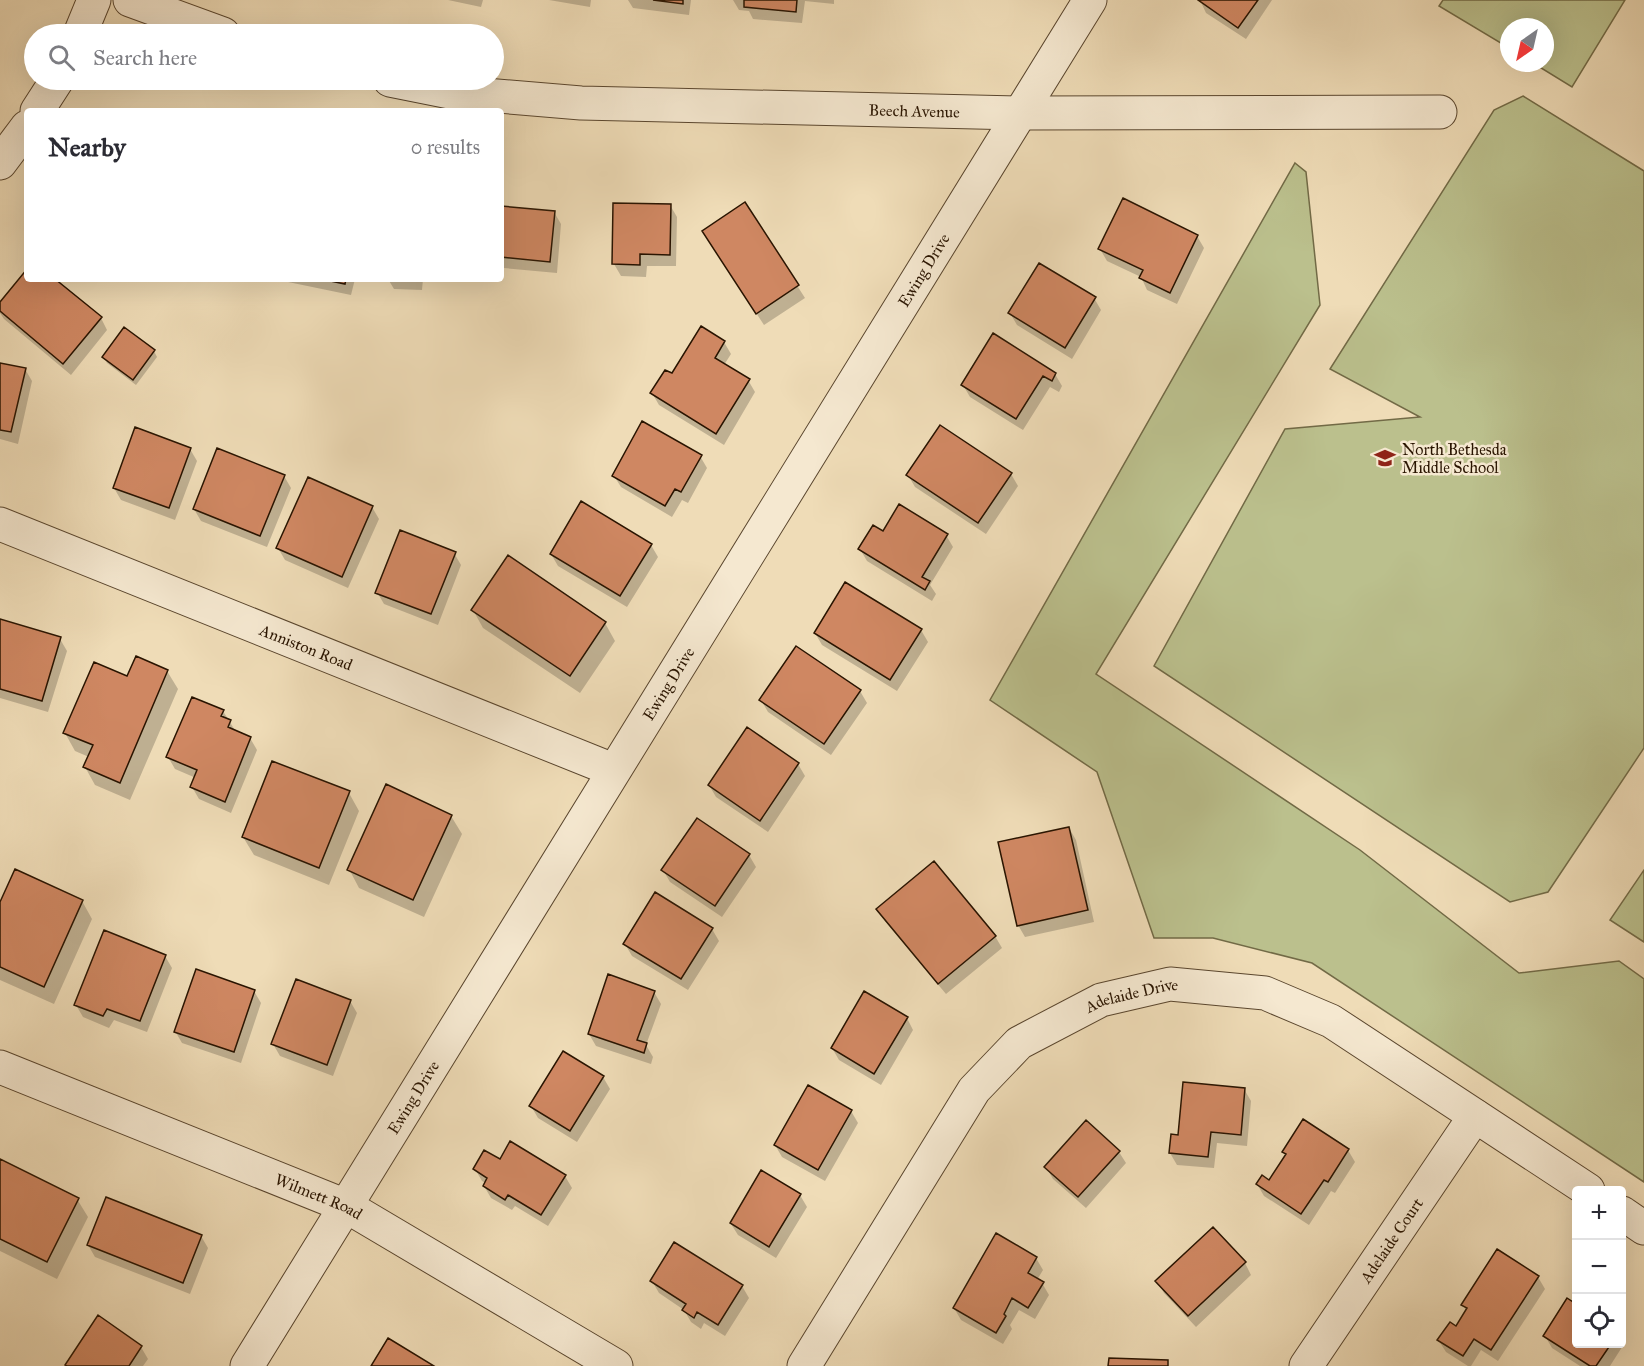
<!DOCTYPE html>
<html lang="en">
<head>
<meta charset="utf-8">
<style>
	:root { --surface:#fff; --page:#f2f2f3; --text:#2b2b33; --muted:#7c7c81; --line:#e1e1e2 }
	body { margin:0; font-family:"IM FELL Great Primer",serif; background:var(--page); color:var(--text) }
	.controls { position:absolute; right:18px; bottom:18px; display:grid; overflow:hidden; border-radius:6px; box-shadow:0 6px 24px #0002 }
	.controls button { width:54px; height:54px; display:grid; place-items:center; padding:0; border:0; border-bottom:2px solid var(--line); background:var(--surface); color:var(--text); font:30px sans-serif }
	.compass { position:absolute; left:1500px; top:18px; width:54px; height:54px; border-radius:50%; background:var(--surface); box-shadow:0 6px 24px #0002; rotate:214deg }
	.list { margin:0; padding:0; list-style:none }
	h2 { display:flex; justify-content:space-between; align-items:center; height:78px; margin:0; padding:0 24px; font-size:26px }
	h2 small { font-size:20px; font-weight:400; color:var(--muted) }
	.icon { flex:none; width:33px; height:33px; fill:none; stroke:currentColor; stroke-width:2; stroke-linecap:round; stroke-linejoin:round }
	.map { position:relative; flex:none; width:1644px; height:1366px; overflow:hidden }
	.search { position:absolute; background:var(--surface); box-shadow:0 6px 24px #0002; left:24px; top:24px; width:480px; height:66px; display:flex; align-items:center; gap:15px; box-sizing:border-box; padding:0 21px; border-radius:33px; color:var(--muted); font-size:22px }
	.panel { position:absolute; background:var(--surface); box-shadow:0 6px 24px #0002; left:24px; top:108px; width:480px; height:174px; border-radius:6px }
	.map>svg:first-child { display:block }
	.green { fill:#bbc08d; stroke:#726a46; stroke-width:1.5 }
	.shadow { fill:#0003 }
	.building { fill:#cf8762; stroke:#291400; stroke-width:1.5 }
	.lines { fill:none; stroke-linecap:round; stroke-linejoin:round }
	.minor-casing { stroke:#5a462e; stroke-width:35 }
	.minor { stroke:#f5e8d0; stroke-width:33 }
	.labels { text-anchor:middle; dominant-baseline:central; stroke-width:5; stroke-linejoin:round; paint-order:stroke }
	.street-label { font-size:16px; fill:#291400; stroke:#f5e8d0 }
	.poi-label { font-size:16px; fill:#291400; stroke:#f5e8d0; text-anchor:start }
</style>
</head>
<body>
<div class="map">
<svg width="1644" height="1366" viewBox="0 0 1644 1366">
	<rect width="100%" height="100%" fill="#efdcb7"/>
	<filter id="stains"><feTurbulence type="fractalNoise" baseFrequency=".00333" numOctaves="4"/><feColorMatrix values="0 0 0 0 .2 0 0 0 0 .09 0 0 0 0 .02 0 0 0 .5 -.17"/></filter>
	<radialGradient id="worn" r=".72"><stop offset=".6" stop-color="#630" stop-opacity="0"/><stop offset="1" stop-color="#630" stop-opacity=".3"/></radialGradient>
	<path class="green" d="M1443 0H1625L1572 87 1533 63H1545V27H1509V48L1439 6Z
		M1523 96 1644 171V748L1548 892 1510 902 1154 666 1285 429 1420 417 1330 369 1494 110Z
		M1295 163 1306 172 1320 305 1096 674 1360 850 1519 973 1619 961 1644 979V1182L1312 963 1213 938H1154L1097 772 990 700Z
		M1644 870V942L1610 920Z"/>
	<path class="shadow" d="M448 0H483L481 7Z
		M549 0H591L590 7Z
		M628 0H691L689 15 633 8Z
		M733 0H834V4L805 1 802 23 753 19 749 11 739 10Z
		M1200 0H1272L1246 39 1206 13Z
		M745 204 805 298 764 325 710 243Z
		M670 205 677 217 676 266H647L646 277 621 276 614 264Z
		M554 212 561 224 557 273 504 268 501 262V217Z
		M1197 236 1204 248 1177 304 1147 290 1141 277 1107 261 1100 249Z
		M27 271V279H53L101 318 107 330 71 375 4 319 0 313V304Z
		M287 279H355L351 295 288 282Z
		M388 279H423L422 290 394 289Z
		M1094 298 1101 310 1072 359 1017 325 1010 313Z
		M724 342 731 354 724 365 748 380 755 392 724 445 659 405 652 393 672 375Z
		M154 351 157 357 136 385 107 363 104 357Z
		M0 364 25 369 32 381 18 444 0 439Z
		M1055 374 1062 386 1059 392 1050 387 1023 430 970 397 963 385Z
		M190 449 197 461 175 520 121 500 114 488Z
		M700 456 707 468 688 503 682 500 672 517 621 487 614 476Z
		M1011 474 1018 486 986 534 915 487 908 475Z
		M284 476 291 488 267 547 201 521 194 509Z
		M372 507 379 519 348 588 285 560 278 548Z
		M884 533 946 535 953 547 930 585 936 594 932 601 867 561 860 549Z
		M651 545 658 557 627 607 558 566 551 554Z
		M454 553 461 565 438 625 384 604 377 592Z
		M473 610 605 623 615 641 580 693 483 628Z
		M0 621 60 639 67 651 48 712 0 698Z
		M921 630 928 642 897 691 822 645 815 633Z
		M167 671 178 689 130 800 95 785 85 767 89 757 75 751 65 733 128 678Z
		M860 691 867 703 831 755 768 712 761 700Z
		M223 711 236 732 250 738 257 750 231 813 199 799 192 787 196 778 175 769 168 757Z
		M798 764 805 776 768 832 716 797 709 785Z
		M349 793 359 811 329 885 254 855 243 837Z
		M451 816 462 834 424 917 359 888 349 869Z
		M1069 828 1076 840 1094 922 1025 937 1018 925Z
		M749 855 756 867 722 917 670 882 663 870Z
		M82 901 92 919 54 1004 0 980V905Z
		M878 909 995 936 1002 948 946 994 885 921Z
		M712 929 719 941 688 990 632 956 625 944Z
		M165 956 172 968 147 1032 114 1020 109 1028 83 1017 76 1005Z
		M254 991 261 1003 241 1063 182 1043 175 1031Z
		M654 992 661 1004 646 1045 653 1057 651 1064 596 1046 589 1034Z
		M350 1001 357 1013 333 1076 280 1056 273 1044Z
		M907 1018 913 1030 881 1085 839 1060 832 1048Z
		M603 1077 610 1089 577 1142 538 1118 531 1106Z
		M1244 1089 1251 1101 1247 1146 1217 1143 1214 1168 1177 1165 1170 1153 1179 1137Z
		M851 1111 858 1123 825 1181 782 1157 775 1145Z
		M1348 1150 1355 1162 1335 1193 1331 1191 1309 1225 1264 1196 1257 1184 1270 1182 1286 1156 1284 1152Z
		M1119 1152 1126 1163 1086 1208 1053 1179 1046 1167Z
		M0 1161 77 1199 88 1217 57 1279 0 1251Z
		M500 1161 565 1176 572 1188 548 1226 515 1206 512 1210 491 1198 484 1186 486 1183 482 1181 475 1169Z
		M800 1195 807 1207 776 1258 738 1235 731 1224Z
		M201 1236 208 1248 190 1294 95 1257 88 1245Z
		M1036 1258 1043 1270 1037 1280 1042 1283 1049 1295 1035 1319 1019 1310 1010 1325 1012 1329 1003 1344 961 1320 954 1308Z
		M1245 1263 1251 1275 1196 1327 1164 1293 1157 1281Z
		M1538 1277 1545 1289 1498 1361 1481 1350 1471 1366H1468L1446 1352 1439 1341 1456 1328 1467 1312 1463 1305Z
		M652 1281 742 1286 749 1298 725 1336 704 1323 701 1329 691 1322 684 1310 659 1293Z
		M1567 1300 1576 1306V1344H1622V1340L1624 1344 1610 1366H1580L1552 1348 1545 1336Z
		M141 1347 148 1359 143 1366H67Z"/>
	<path class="building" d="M653 0H683V4Z
		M744 0H797L796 12 744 7Z
		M1198 0H1258L1238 28Z
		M1123 198 1198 235 1170 293 1139 278 1143 270 1098 249Z
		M745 202 799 285 756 314 702 231Z
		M613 203 671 204 670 255 640 254V265L612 264Z
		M501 206 555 211 550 262 501 257Z
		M1039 263 1096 297 1065 348 1008 313Z
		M27 269V279H55L102 317 63 364 0 311V302Z
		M321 279H346L345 284Z
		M701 326 725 341 715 358 750 379 716 434 650 393 665 370 672 373Z
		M124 327 155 350 133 380 102 357Z
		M993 333 1056 373 1052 381 1043 376 1016 419 961 385Z
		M0 363 26 368 11 432 0 430Z
		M642 421 702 455 681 492 675 489 665 506 612 476Z
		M940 425 1012 473 978 523 906 475Z
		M135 427 191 448 169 508 113 488Z
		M217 448 285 475 260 536 193 509Z
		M308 477 373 506 342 577 276 548Z
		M581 501 652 544 620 596 550 554Z
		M899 504 948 534 922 577 930 581 925 590 858 549 873 525 883 531Z
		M400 530 456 552 431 614 375 593Z
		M508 555 606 622 570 676 471 610Z
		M845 582 922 629 890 680 814 633Z
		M0 619 61 637 42 701 0 689Z
		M796 646 861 690 824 744 759 700Z
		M136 656 168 670 120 783 83 767 93 745 63 733 94 662 127 676Z
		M192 697 224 710 221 716 231 720 228 727 251 737 225 802 190 787 197 770 166 757Z
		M747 727 799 763 760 821 708 785Z
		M272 761 350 791 319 868 242 837Z
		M386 784 452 815 413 900 347 870Z
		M697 818 750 854 715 906 661 870Z
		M1069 827 1088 910 1017 926 998 842Z
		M934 861 996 936 938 984 876 909Z
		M15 869 83 900 44 987 0 967V902Z
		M655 892 713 928 681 979 623 944Z
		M104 930 166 955 140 1021 107 1009 103 1016 74 1005Z
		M196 969 255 990 234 1052 174 1032Z
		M608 974 655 991 637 1040 647 1043 644 1053 588 1034Z
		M296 979 351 1000 327 1065 271 1044Z
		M864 991 908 1017 874 1074 831 1048Z
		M563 1051 604 1076 570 1131 529 1106Z
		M1183 1082 1245 1088 1241 1135 1211 1132 1208 1157 1169 1153 1171 1134 1178 1135Z
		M808 1085 852 1110 818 1170 774 1145Z
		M1303 1119 1349 1149 1328 1182 1324 1180 1301 1214 1256 1184 1262 1175 1269 1180 1286 1154 1282 1152Z
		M1086 1120 1120 1151 1078 1197 1044 1167Z
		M510 1141 566 1175 541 1215 508 1195 505 1200 483 1186 487 1178 473 1169 484 1150 500 1159Z
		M0 1159 79 1198 47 1262 0 1239Z
		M761 1170 801 1194 769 1247 730 1223Z
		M106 1197 202 1235 183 1283 87 1245Z
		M1213 1227 1246 1262 1188 1316 1155 1281Z
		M996 1233 1037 1257 1028 1273 1044 1282 1028 1308 1012 1298 1004 1314 1006 1316 996 1333 953 1308Z
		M674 1242 743 1285 718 1325 697 1312 694 1318 682 1310 686 1304 650 1281Z
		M1497 1249 1539 1276 1491 1350 1474 1339 1463 1356 1437 1340 1450 1322 1456 1326 1467 1308 1461 1305Z
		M1567 1298 1576 1304V1344H1611L1596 1366H1590L1543 1336Z
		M98 1315 142 1346 129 1366H67L65 1365Z
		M388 1338 434 1366H371Z
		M1109 1358 1168 1360V1366H1108Z"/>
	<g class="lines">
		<defs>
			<g id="minor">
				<path d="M130 0 223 34"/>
				<path d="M80 34 94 0"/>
				<path id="s1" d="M390 80 450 92 581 103 1021 113 1440 112"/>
				<path d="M37 111 57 80"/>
				<path d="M0 163 27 127"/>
				<path id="s2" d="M0 524 613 770"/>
				<path id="s3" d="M0 1067 346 1206 616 1366"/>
				<path d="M1622 1213 1644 1228"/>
				<path id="s4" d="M247 1366 1090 0"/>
				<path id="s5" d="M804 1366 974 1090 1019 1043 1101 1000 1170 984 1265 993 1331 1021 1588 1190"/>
				<path id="s6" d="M1306 1366 1475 1116"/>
			</g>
		</defs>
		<use href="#minor" class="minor-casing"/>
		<use href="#minor" class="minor"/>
	</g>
	<defs>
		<symbol id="school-bare" viewBox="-9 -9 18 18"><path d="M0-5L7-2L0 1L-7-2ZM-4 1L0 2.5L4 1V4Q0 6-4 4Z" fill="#8f2418" stroke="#f5e8d0" stroke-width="2.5" paint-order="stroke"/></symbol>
	</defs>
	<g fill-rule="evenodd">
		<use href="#school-bare" x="1370" y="443" width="30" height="30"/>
	</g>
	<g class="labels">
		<g class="street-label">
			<text stroke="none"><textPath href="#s1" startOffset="526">Beech Avenue</textPath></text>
			<text stroke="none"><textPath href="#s4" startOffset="1288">Ewing Drive</textPath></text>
			<text stroke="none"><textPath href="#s2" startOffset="330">Anniston Road</textPath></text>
			<text stroke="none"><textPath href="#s4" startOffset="802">Ewing Drive</textPath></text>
			<text stroke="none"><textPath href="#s5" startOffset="513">Adelaide Drive</textPath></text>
			<text stroke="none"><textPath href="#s4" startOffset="316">Ewing Drive</textPath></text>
			<text stroke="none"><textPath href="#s3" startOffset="344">Wilmett Road</textPath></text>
			<text stroke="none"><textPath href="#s6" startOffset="152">Adelaide Court</textPath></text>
		</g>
		<g class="poi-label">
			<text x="1402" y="449">North Bethesda<tspan x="1402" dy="18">Middle School</tspan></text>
		</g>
	</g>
	<rect width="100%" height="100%" filter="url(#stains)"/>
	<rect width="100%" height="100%" fill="url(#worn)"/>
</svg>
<div class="controls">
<button>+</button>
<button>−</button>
<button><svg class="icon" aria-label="locate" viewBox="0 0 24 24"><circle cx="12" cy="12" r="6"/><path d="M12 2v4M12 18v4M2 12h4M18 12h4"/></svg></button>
</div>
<svg class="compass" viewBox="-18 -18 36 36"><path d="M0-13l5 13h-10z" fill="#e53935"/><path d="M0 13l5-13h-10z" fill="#7c7c81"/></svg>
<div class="search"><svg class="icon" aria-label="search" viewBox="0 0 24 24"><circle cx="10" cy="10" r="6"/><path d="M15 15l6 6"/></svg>Search here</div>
<section class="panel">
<h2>Nearby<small>0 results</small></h2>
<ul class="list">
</ul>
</section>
</div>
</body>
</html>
